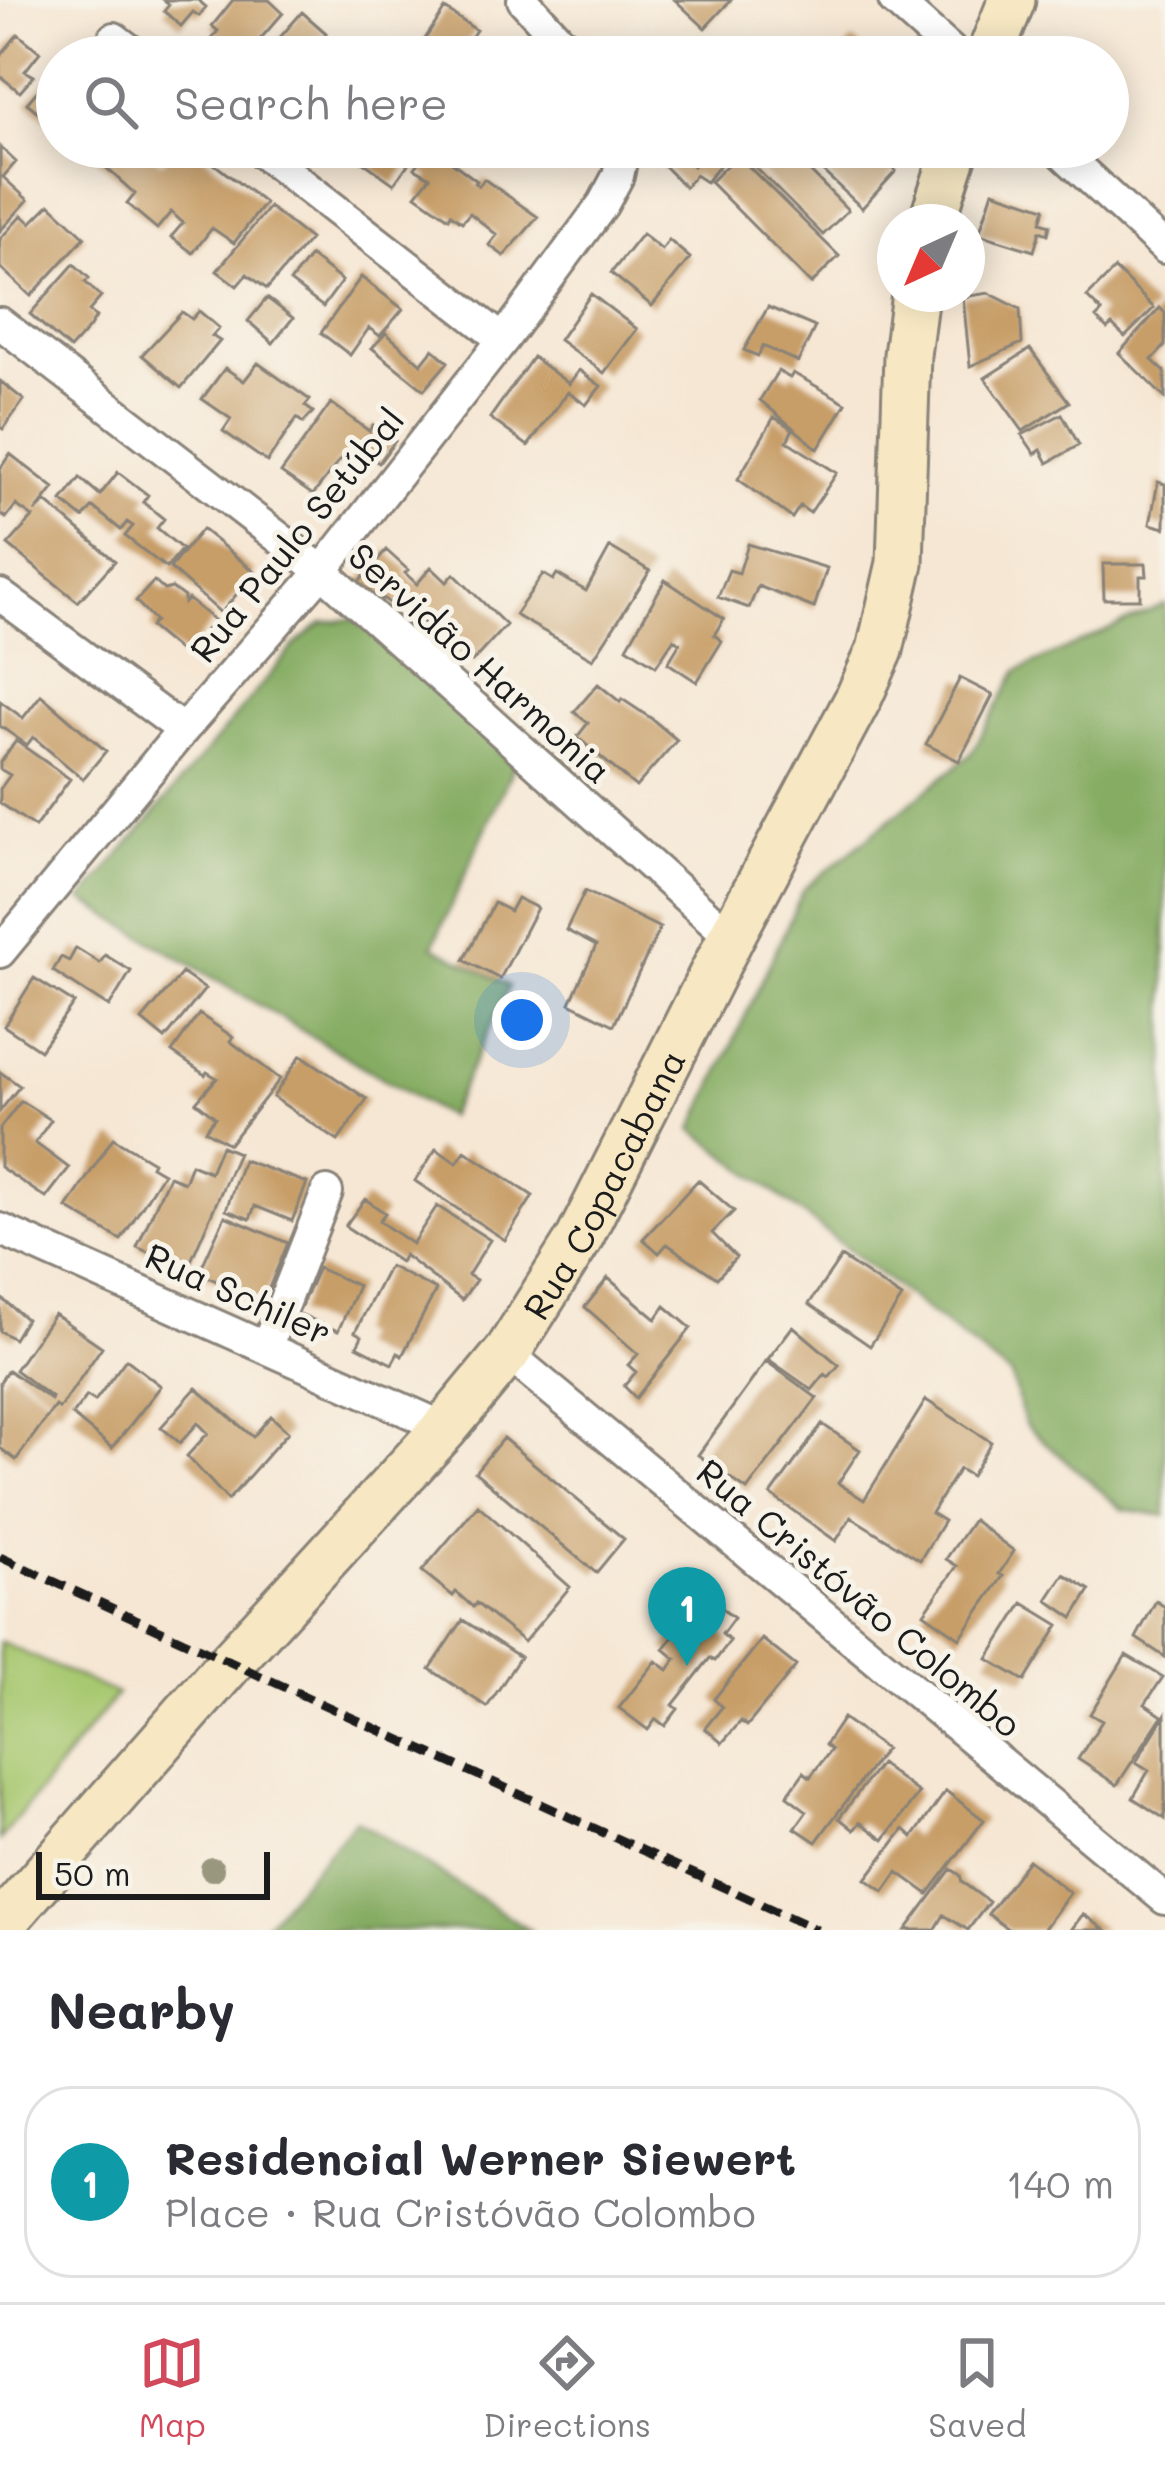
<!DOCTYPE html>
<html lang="en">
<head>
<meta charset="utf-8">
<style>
	:root { --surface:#fff; --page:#f7f7f7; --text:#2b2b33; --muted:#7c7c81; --line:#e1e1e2; --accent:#d1495b }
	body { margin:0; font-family:Mali,sans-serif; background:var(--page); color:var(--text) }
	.compass { position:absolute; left:877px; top:204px; width:108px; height:108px; border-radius:50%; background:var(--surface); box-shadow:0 6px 30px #0003; rotate:224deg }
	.scale { position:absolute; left:36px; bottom:30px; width:234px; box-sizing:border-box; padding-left:12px; border:6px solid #1c1c1c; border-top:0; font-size:33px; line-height:42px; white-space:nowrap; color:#1c1c1c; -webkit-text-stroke:9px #f7f3e8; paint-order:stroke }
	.you { position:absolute; left:522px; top:1020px; width:42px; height:42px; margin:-30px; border:9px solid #fff; border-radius:50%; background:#1a73e8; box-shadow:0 0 0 18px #1a73e833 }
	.badge { display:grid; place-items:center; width:78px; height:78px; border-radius:50%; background:var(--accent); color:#fff; font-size:39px; font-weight:700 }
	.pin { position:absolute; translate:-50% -99px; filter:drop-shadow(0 3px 6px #0008) }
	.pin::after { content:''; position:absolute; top:63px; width:42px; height:36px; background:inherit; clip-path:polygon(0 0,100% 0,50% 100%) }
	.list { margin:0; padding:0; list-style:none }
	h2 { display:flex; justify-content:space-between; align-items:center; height:156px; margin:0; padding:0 48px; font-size:51px }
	h2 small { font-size:39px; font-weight:400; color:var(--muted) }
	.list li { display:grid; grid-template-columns:78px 1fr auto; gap:36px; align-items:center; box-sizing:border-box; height:192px; margin:0 24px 24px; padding:0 24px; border:3px solid var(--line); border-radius:48px }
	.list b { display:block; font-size:45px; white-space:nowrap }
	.list p { margin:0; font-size:39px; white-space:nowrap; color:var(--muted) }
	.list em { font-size:39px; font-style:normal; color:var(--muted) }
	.icon { flex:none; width:66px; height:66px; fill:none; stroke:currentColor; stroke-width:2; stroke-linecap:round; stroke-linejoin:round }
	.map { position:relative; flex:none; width:1165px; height:1930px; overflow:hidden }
	.search { position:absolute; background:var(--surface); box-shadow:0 6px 30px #0003; left:36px; right:36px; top:36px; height:132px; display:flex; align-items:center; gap:30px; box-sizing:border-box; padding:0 42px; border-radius:66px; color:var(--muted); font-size:45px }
	.sheet { height:372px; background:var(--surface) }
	nav { display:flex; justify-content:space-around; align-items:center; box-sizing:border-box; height:168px; border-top:3px solid var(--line); background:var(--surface); font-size:33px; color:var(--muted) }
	nav a { display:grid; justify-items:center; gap:6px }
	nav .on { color:var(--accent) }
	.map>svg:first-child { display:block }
	.green { fill:#a7c870; stroke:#627246; stroke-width:3 }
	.forest { fill:#85ac62; stroke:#50643f; stroke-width:3 }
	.building { fill:#c79e67 }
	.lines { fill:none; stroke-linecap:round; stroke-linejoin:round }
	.street-casing { stroke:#898278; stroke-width:36 }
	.secondary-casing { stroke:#898278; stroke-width:51 }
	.street { stroke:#fff; stroke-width:30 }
	.secondary { stroke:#f7e8c3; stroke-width:45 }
	.rail { stroke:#1c1c1c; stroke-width:9; stroke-dasharray:18 9; stroke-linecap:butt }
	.tree { fill:#99987f }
	.labels { text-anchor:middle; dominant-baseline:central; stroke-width:10; stroke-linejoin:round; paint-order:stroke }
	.street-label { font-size:36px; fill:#1c1c1c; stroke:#f7f3e8 }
</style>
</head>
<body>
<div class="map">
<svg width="1165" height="1930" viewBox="0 0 1165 1930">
	<rect width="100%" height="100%" fill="#f7f3e8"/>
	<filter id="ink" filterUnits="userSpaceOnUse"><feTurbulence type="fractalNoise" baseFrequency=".00833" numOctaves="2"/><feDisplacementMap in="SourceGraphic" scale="24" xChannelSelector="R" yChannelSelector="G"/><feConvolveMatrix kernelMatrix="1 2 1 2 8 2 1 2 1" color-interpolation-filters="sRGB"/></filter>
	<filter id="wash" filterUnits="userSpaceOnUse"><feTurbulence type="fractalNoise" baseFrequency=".004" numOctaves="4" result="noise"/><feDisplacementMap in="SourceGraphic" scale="48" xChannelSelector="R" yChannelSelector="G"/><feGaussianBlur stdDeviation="2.7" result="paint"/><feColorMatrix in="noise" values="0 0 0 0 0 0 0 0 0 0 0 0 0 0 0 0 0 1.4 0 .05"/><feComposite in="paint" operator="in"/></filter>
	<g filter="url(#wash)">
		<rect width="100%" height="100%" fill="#f6e7d4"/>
		<path class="green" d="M0 1642 117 1694 0 1840Z"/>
		<path class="forest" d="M1165 604V1516L1122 1509 1025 1425 1011 1376 693 1129 804 889 970 755 1017 671Z
			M358 618 515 763 433 946 509 986 448 1117 82 900 295 645 322 623Z
			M356 1820 530 1930H260Z"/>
		<g id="blocks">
			<path class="building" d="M163 0H198L206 7 199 16 193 12 181 26 164 11 169 5Z
				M233 0H269L283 13 255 45 260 49 254 57H222L206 45 218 31 212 26Z
				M675 0H731L705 28Z
				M445 9 476 30 462 51 472 57H413Z
				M302 12 326 33 320 40 329 48 321 57H263Z
				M18 34 40 52 25 71 34 76 20 92 0 76V56Z
				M853 40 872 57H838Z
				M57 68V128L27 103Z
				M0 147 16 162 3 177 28 200 0 231Z
				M97 147H160L153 156 162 163 175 147H192L265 203 234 243 212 228 193 253 171 237 183 223 171 212 157 229 127 204 135 194 91 154Z
				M352 147H420L394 184 359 159Z
				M430 147H458L449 160 477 181 475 183 479 186 484 179 538 217 504 256 489 245 497 235 470 213 462 222 451 214 449 218 416 195 430 177 415 168Z
				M662 147H686L682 156 693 166 707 147H734L706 182 695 175 685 187 656 158Z
				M745 147H786L848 210 823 235 740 152Z
				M829 147H871L896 171 862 208 814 163Z
				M737 155 839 256 811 284 710 182Z
				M993 191 1045 208 1041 222 1050 225 1048 234 1040 231 1034 251 979 234Z
				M50 204 85 237 31 296 0 267V239L22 215 31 223Z
				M269 207 310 239 267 289 247 274 237 286 217 271Z
				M642 234 662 250 669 240 690 258 652 306 611 273Z
				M310 256 342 281 323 307 290 282Z
				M74 264 89 278 85 282 101 297 89 311 96 317 89 328 70 349 30 314Z
				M1115 269 1154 308 1125 337 1112 325 1107 329 1096 318 1102 312 1087 297Z
				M361 277 403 309 380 336 369 328 350 355 321 333Z
				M989 293 1020 309 1022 343 970 366 963 297Z
				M591 294 637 329 604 373 559 340Z
				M267 298 293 318 273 343 248 321Z
				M768 307 815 327 798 362 763 346 758 356 744 350Z
				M1160 308 1165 313V346L1152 360 1165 372V398L1119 353Z
				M199 311 219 328 212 336 220 341 181 388 142 355 182 312 192 319Z
				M386 333 421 364 433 349 448 362 424 390 372 348Z
				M1030 349 1069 402 1023 431 985 378Z
				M533 357 569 384 579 370 601 386 586 405 568 392 528 446 490 418Z
				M258 363 310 400 305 406 313 412 303 423 297 418 267 462 223 431 231 419 202 399 225 368 244 381Z
				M778 371 790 378 793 373 846 403 818 449 760 400Z
				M0 381 24 400 3 429 0 427Z
				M331 403 369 431 373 425 395 441 379 463 361 451 354 462 343 456 313 495 281 473Z
				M1062 414 1079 445 1048 463 1041 450 1035 454 1022 435Z
				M774 417 793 429 787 441 837 473 810 513 800 506 792 518 738 479Z
				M10 454 54 488 35 512 46 502 115 561 78 602 8 545 33 517 16 505 6 518 0 514V469Z
				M118 472 148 495 143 502 164 519 157 528 182 549 166 568 125 536 133 526 127 522 121 530 93 507 83 518 62 501 80 478 100 495Z
				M1158 482 1165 484V528L1150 524Z
				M202 529 255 572 221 613 170 568Z
				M748 544 827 568 814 608 758 586 749 608 718 597 729 570 739 573Z
				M610 547 650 571 593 659 515 615 543 574 553 580 557 574 586 591Z
				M386 550 408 570 405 573 417 584 431 567 447 582 454 574 506 625 472 662 398 601 393 606 383 598 377 605 355 587Z
				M1103 564H1146L1147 576H1140V599H1104Z
				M665 580 724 619 714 635 722 641 697 682 668 663 680 643 674 639 656 666 627 647Z
				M154 581 164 590 172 588 184 597V603L188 599 214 620 185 656 150 627 155 621 136 601Z
				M960 678 993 695 959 761 926 744Z
				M598 684 620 702 622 699 652 719 677 740 636 787 577 737 588 723 574 712Z
				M41 695 106 751 83 779 33 737 27 745 0 726V701L23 718Z
				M16 741 70 779 35 827 0 803V789L10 775 0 769V762Z
				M585 891 660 928 614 1025 570 1003 596 946 566 930Z
				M517 898 537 908 500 979 464 960 494 903 510 911Z
				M76 948 100 963 105 955 131 971 109 1007 53 971 61 957 69 961Z
				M182 973 205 989 165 1039 142 1020Z
				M34 978 74 1003 40 1050 4 1026Z
				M199 1014 233 1037 230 1041 280 1079 229 1144 205 1130 215 1117 196 1102 217 1078 207 1072 205 1075 172 1052Z
				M301 1055 367 1099 338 1141 273 1097Z
				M0 1072 20 1086 0 1111Z
				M21 1101 51 1120 35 1143 69 1168 46 1198 0 1167V1128Z
				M113 1138 153 1162 151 1166 163 1173 121 1240 67 1208Z
				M221 1146 238 1153 187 1270 137 1247 169 1176 184 1182 191 1164 210 1172Z
				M436 1149 457 1163 465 1151 533 1196 505 1240 415 1181Z
				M243 1160 307 1183 292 1221 255 1206 250 1219 226 1210Z
				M698 1180 734 1211 712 1233 736 1257 717 1278 667 1244 659 1253 643 1239Z
				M365 1199 385 1213 379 1221 412 1244 437 1206 490 1240 468 1275 476 1280 462 1300 404 1255 400 1262 345 1226Z
				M225 1216 288 1243 263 1302 199 1273Z
				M841 1257 902 1298 870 1346 809 1304Z
				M389 1266 436 1290 402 1356 398 1353 392 1364 357 1346 362 1336 355 1332Z
				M318 1268 358 1286 338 1331 298 1313Z
				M608 1278 656 1319 665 1306 691 1328 636 1398 624 1386 636 1372 628 1365 638 1354 585 1307Z
				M0 1297 26 1319 14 1339 0 1331Z
				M54 1314 102 1347 59 1409 55 1406 16 1460 0 1448V1382L8 1370 51 1400 52 1398 15 1370Z
				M793 1326 839 1365 829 1377 825 1374 812 1390 768 1359Z
				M126 1359 161 1386 112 1448 72 1415 87 1396 95 1401Z
				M766 1361 817 1398 747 1490 698 1455Z
				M196 1388 253 1437 271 1416 288 1432 228 1500 187 1456 208 1433 198 1423 180 1443 161 1427Z
				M926 1400 991 1442 971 1476 959 1469 931 1513 944 1521 920 1560 851 1517 836 1541 771 1495 822 1424 860 1450 838 1483 864 1500Z
				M503 1438 624 1539 596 1573 475 1472Z
				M478 1505 570 1587 524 1642 476 1603 473 1607 456 1592 453 1596 422 1571Z
				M973 1520 1014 1551 999 1574 1003 1576 960 1638 924 1613 957 1566 946 1559Z
				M1064 1574 1090 1590 1073 1618 1047 1600Z
				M705 1596 734 1618 722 1634 730 1641 715 1661 710 1658 673 1705 678 1709 665 1726 656 1719 648 1730 619 1708 656 1661 668 1670 676 1659 664 1649Z
				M1156 1601 1165 1607V1657L1136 1638Z
				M1023 1603 1059 1625 1025 1681 988 1659Z
				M463 1620 520 1657 487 1707 430 1669Z
				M762 1639 796 1666 747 1726 741 1721 722 1743 705 1728 722 1707 714 1699Z
				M1126 1655 1163 1677 1145 1704 1162 1716 1117 1785 1078 1759 1102 1721 1090 1714Z
				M1165 1715V1819L1133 1798 1149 1770 1136 1762Z
				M843 1718 885 1749 816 1842 795 1828 807 1811 787 1796 804 1772 810 1777 831 1750 825 1745Z
				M880 1764 919 1793 884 1840 860 1822 854 1830 839 1818Z
				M946 1791 984 1820 928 1894 898 1872 884 1892 866 1879 904 1829 913 1837Z
				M1028 1860 1070 1893 1043 1930H1009L988 1914Z
				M951 1869 960 1875 962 1882 989 1902 968 1930 944 1915 935 1930H906Z
				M1083 1914 1105 1930H1071Z"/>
		</g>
	</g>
	<g filter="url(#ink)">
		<use href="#blocks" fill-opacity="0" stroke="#898278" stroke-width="3"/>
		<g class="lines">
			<defs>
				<path id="street" d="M523 0 575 57
					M894 0 958 57
					M114 38 139 57
					M255 147 503 340
					M1056 147 1165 248
					M0 323 322 571 731 937
					M0 595 183 730
					M0 952 183 730 322 571 503 340 603 204 618 176 624 147
					M0 1229 445 1428
					M266 1348 327 1192
					M507 1353 1165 1899"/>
				<g id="secondary">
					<path d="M989 57 1012 0"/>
					<path d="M932 222 956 147"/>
					<path id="s1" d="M0 1926 231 1662 445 1428 507 1353 579 1239 731 937 859 697 880 650 900 563 907 355 915 294"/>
				</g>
			</defs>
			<use href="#street" class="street-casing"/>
			<use href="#secondary" class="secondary-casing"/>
			<use href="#street" class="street"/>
			<use href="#secondary" class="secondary"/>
			<path class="rail" d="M0 1557 817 1930"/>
		</g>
		<circle class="tree" cx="212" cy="1869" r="12"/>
	</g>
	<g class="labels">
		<g class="street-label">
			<text transform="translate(296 534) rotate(-51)">Rua Paulo Setúbal</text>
			<text transform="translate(481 662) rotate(42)">Servidão Harmonia</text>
			<text stroke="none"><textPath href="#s1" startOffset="960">Rua Copacabana</textPath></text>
			<text transform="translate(239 1293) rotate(24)">Rua Schiler</text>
			<text transform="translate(860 1597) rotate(40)">Rua Cristóvão Colombo</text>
		</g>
	</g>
</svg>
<svg class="compass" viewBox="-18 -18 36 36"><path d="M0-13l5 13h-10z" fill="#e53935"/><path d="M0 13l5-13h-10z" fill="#7c7c81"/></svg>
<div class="scale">50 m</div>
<div class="you"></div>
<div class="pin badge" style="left:687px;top:1666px;background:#0f9aa8">1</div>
<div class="search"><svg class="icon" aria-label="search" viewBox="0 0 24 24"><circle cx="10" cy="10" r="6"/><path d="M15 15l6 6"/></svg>Search here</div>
</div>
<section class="sheet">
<h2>Nearby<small></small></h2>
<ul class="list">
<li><span class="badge" style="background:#0f9aa8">1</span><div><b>Residencial Werner Siewert</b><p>Place · Rua Cristóvão Colombo</p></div><em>140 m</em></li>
</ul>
</section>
<nav>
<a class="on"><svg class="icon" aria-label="map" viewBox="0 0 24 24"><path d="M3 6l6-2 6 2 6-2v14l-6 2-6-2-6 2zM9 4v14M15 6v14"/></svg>Map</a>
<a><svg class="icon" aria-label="directions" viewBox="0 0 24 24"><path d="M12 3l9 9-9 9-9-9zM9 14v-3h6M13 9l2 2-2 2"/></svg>Directions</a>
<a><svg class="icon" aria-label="saved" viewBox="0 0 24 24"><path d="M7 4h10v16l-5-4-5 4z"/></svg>Saved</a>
</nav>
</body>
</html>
